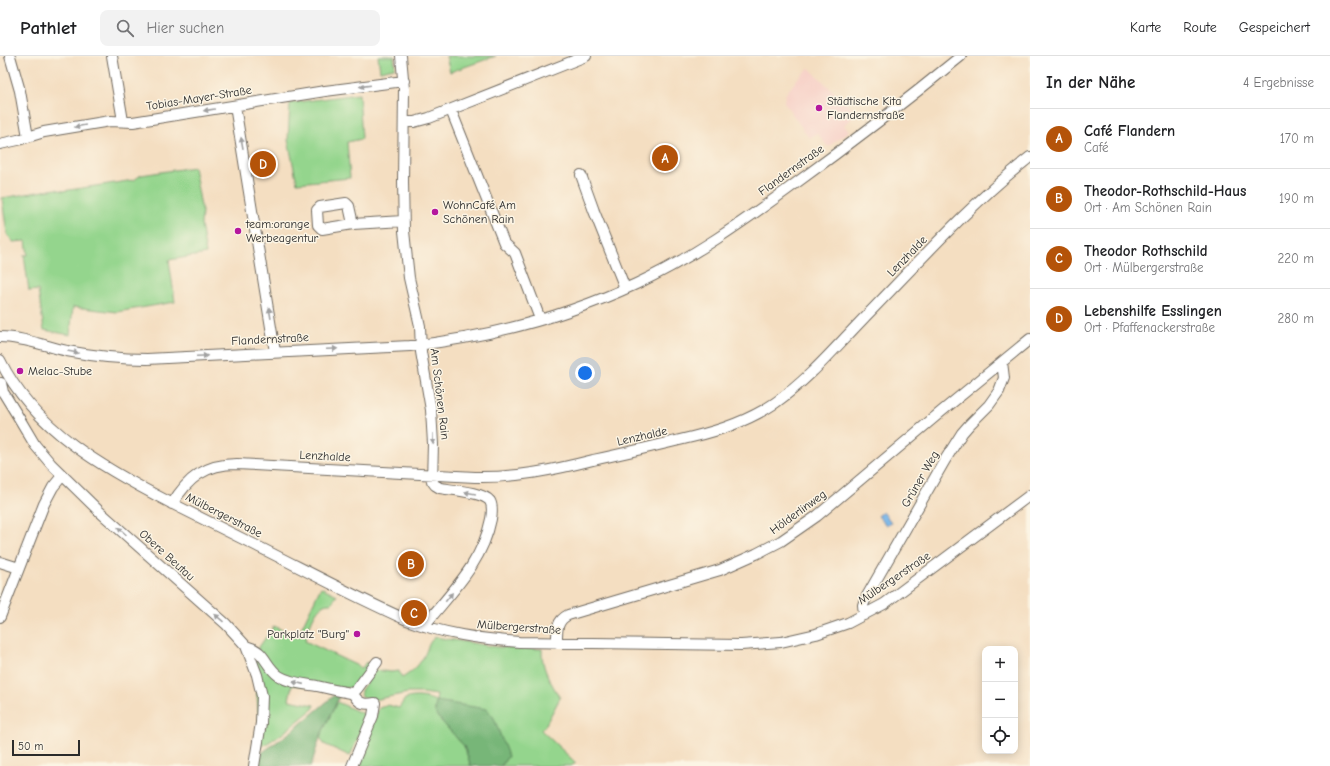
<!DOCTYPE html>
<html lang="de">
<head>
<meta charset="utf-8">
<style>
	:root { --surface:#fff; --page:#f2f2f2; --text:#202124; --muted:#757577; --line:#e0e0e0; --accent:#b45309 }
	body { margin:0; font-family:"Comic Neue",sans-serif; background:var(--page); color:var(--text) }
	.controls { position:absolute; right:12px; bottom:12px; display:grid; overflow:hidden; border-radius:8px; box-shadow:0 2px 10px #0003 }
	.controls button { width:36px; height:36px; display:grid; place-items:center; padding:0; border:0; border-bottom:1px solid var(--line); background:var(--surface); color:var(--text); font:20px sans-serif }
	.scale { position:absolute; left:12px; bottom:10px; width:68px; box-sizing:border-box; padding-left:4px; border:2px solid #2b2b2b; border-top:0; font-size:11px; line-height:14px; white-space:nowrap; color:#2b2b2b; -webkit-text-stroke:3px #fcf5e5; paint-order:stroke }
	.you { position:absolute; left:585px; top:317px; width:14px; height:14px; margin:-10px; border:3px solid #fff; border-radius:50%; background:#1a73e8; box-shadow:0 0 0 6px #1a73e833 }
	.badge { display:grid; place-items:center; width:26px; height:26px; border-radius:50%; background:var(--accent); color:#fff; font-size:13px; font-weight:700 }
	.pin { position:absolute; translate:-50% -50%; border:2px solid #fff; box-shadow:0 1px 4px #0006 }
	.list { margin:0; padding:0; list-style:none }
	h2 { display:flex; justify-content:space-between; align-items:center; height:52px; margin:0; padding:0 16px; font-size:17px }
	h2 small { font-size:13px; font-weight:400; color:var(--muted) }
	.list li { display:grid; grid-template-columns:26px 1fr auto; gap:12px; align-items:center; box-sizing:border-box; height:60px; padding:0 16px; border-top:1px solid var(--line) }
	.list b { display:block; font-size:15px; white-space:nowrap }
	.list p { margin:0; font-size:13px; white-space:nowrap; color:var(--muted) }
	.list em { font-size:13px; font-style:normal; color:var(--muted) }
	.icon { flex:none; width:22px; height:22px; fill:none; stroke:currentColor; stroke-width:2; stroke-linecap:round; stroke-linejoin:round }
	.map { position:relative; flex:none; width:1030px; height:710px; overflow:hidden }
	header { display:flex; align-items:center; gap:24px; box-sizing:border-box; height:56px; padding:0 20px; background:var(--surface); border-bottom:1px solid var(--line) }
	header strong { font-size:19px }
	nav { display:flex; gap:22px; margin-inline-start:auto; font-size:14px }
	.search { width:280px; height:36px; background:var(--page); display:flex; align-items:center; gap:10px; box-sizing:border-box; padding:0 14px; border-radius:8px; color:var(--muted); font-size:15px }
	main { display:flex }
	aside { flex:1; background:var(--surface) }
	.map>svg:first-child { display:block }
	.built { fill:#f7d1c8 }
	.green { fill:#94d58d; stroke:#60805c }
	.forest { fill:#77b678; stroke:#517052 }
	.water { fill:#75b4e9; stroke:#50708a }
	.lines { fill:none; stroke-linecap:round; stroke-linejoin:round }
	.minor-casing { stroke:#716a60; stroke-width:12 }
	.minor { stroke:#fff; stroke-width:10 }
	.oneway { fill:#a0a0a0 }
	.poi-dot { fill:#b5179e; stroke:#fcf5e5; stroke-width:1.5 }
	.labels { text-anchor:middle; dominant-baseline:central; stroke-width:3; stroke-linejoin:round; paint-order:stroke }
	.street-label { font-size:12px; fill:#2b2b2b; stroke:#fcf5e5 }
	.poi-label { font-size:12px; fill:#2b2b2b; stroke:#fcf5e5; text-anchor:start }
</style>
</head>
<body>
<header>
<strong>Pathlet</strong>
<div class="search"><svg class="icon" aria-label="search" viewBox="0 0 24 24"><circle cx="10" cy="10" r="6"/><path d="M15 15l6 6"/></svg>Hier suchen</div>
<nav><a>Karte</a><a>Route</a><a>Gespeichert</a></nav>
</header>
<main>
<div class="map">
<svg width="1030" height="710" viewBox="0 0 1030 710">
	<rect width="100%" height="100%" fill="#fcf5e5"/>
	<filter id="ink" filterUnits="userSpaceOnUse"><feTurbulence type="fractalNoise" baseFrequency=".025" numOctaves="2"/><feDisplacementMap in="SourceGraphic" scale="8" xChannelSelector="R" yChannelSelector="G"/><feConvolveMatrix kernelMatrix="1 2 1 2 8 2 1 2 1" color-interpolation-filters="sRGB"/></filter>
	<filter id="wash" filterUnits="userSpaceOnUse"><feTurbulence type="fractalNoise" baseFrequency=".012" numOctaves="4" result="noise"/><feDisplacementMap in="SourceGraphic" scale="16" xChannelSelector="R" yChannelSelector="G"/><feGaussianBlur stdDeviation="0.9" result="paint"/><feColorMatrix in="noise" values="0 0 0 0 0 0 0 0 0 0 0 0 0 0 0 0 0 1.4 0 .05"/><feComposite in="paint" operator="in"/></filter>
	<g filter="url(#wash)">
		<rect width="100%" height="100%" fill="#f4dec1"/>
		<path class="built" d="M809 12 856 57 844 69 849 75 828 91 817 77 809 82 784 46 785 39 798 22Z"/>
		<path class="green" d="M378 0H394L395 8 394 12 380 15Z
			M446 0H496L450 16Z
			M359 38 362 83 347 86 350 122 297 127 288 84 290 47Z
			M194 111 202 156 201 168 206 198 169 204 175 246 117 256 73 251 70 279 44 274 38 234 29 235 24 199H28L26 185 13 186 7 178 2 142 56 133 63 135 134 124 141 119Z
			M321 531 337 539 331 548C315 546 309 573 305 585L362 612 366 606 370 609 352 631 341 633 292 629 289 644 314 649V652L282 678 261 691 254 601 259 591 274 570 297 581Z
			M435 581 497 591 542 593C541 613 551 626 560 642L545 670 541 674 576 707 571 710H501L508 700 436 645 435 655 436 659 464 690 471 710H355L379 652 388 649 399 652 405 643C415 639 426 641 436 645L437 639 422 637H408L368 645C363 642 360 640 361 634L375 614 391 616 399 615 402 622C412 616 420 609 425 598 428 591 429 586 435 581Z
			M337 646 368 660 350 700 324 688 320 681Z"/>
		<path class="forest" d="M336 638 339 641 320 681 311 710H258L260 698 292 675Z
			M436 645 487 653 494 662 508 700 501 710H471L464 690 436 659 435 655Z"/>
		<path class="water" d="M883 456 891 466 886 469 878 460Z"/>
	</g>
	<g filter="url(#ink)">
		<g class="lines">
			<defs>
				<path id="minor" d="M10 0 20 35 28 81
					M112 0 123 65
					M401 0 404 33 403 126 404 175 409 222 420 270 421 296 431 354 433 388 432 425 435 429 440 432C451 434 483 436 490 445 493 450 492 457 491 463 482 508 451 536 424 570
					M235 50 275 296
					M451 54 504 187 515 197 540 263
					M404 66H414L429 62 586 0
					M0 88 18 84 44 76 110 65 133 66 325 35 404 25
					M581 119 594 155 625 232
					M353 168 349 150 346 147 320 151 317 154 318 169 322 173 353 168 403 165
					M0 281C22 281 45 290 67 295 93 300 120 303 147 303L410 290C488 281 565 261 636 228 692 202 743 166 792 130 850 88 906 45 961 0
					M0 304C34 374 105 413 171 447 199 461 227 475 255 489 305 514 355 541 407 564 443 578 481 583 519 586L741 589 781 586 816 578 848 567 884 548 1030 439
					M1 327 3 336 19 362 35 389 51 408 100 456 226 568 246 590 257 619 262 640 261 667 254 710
					M172 448C188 422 205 408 237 408L475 421C515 422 554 414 593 404 626 397 659 389 692 381 722 374 750 364 775 347 808 324 835 292 863 263 917 208 969 149 1030 101
					M0 506 19 512
					M864 559 863 549 867 540 945 404 962 377 969 369 989 349 999 335 1004 322 1002 306
					M0 561 44 448 53 431 62 420
					M557 587C557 575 556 565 568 559L720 514 756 498 781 485 817 460 942 355 1030 283
					M246 590C266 595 264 609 279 620 290 627 305 628 317 630 329 633 339 635 351 637H353L357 633 377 606
					M352 710 373 660 375 647C365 649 358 648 353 637"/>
			</defs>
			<use href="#minor" class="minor-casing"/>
			<use href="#minor" class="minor"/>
		</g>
		<defs><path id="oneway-solid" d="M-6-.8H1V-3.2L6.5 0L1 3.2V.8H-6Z"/></defs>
		<g class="oneway">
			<use href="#oneway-solid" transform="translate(365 30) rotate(173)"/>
			<use href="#oneway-solid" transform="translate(209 54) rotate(171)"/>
			<use href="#oneway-solid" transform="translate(80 70) rotate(170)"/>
			<use href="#oneway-solid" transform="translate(242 87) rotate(-100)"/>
			<use href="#oneway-solid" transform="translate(270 257) rotate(-99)"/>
			<use href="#oneway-solid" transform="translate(332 293) rotate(-2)"/>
			<use href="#oneway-solid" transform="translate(73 296) rotate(10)"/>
			<use href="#oneway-solid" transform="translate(202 300) rotate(-3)"/>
			<use href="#oneway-solid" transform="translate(433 383) rotate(88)"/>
			<use href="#oneway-solid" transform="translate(470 437) rotate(-170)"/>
			<use href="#oneway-solid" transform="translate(122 475) rotate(-138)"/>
			<use href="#oneway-solid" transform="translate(449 541) rotate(-52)"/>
			<use href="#oneway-solid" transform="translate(219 562) rotate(-139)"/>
			<use href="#oneway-solid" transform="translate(298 627) rotate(-167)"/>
		</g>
	</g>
	<g class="poi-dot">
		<circle cx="819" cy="52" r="4"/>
		<circle cx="435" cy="156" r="4"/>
		<circle cx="238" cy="175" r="4"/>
		<circle cx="20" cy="315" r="4"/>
		<circle cx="357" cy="578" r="4"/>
	</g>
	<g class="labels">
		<g class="street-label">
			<text transform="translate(199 42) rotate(-9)">Tobias-Mayer-Straße</text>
			<text transform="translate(791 114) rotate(-36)">Flandernstraße</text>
			<text transform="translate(907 200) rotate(-46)">Lenzhalde</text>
			<text transform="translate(270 283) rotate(-3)">Flandernstraße</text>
			<text transform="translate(440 338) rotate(83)">Am Schönen Rain</text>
			<text transform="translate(642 380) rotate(-13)">Lenzhalde</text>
			<text transform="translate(325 400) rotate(3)">Lenzhalde</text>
			<text transform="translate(920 423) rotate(-60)">Grüner Weg</text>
			<text transform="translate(798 456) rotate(-36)">Hölderlinweg</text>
			<text transform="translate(224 459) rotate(27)">Mülbergerstraße</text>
			<text transform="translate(167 499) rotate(42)">Obere Beutau</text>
			<text transform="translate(894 522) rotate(-34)">Mülbergerstraße</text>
			<text transform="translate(519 571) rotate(4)">Mülbergerstraße</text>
		</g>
		<g class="poi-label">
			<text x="827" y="45">Städtische Kita<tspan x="827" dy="14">Flandernstraße</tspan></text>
			<text x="443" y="149">WohnCafé Am<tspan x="443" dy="14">Schönen Rain</tspan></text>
			<text x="246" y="168">team:orange<tspan x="246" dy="14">Werbeagentur</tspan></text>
			<text x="28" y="315">Melac-Stube</text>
			<text x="349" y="578" text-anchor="end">Parkplatz "Burg"</text>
		</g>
	</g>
</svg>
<div class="controls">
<button>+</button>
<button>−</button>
<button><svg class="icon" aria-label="locate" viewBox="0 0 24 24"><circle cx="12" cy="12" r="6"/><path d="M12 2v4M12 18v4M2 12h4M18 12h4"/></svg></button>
</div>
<div class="scale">50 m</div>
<div class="you"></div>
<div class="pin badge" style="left:665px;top:102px">A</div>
<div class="pin badge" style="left:411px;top:508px">B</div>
<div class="pin badge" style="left:414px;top:557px">C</div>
<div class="pin badge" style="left:263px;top:108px">D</div>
</div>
<aside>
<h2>In der Nähe<small>4 Ergebnisse</small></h2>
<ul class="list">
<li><span class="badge">A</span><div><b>Café Flandern</b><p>Café</p></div><em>170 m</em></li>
<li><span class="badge">B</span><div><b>Theodor-Rothschild-Haus</b><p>Ort · Am Schönen Rain</p></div><em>190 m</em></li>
<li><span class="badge">C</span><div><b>Theodor Rothschild</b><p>Ort · Mülbergerstraße</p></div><em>220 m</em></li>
<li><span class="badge">D</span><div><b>Lebenshilfe Esslingen</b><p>Ort · Pfaffenackerstraße</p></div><em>280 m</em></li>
</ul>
</aside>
</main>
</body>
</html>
